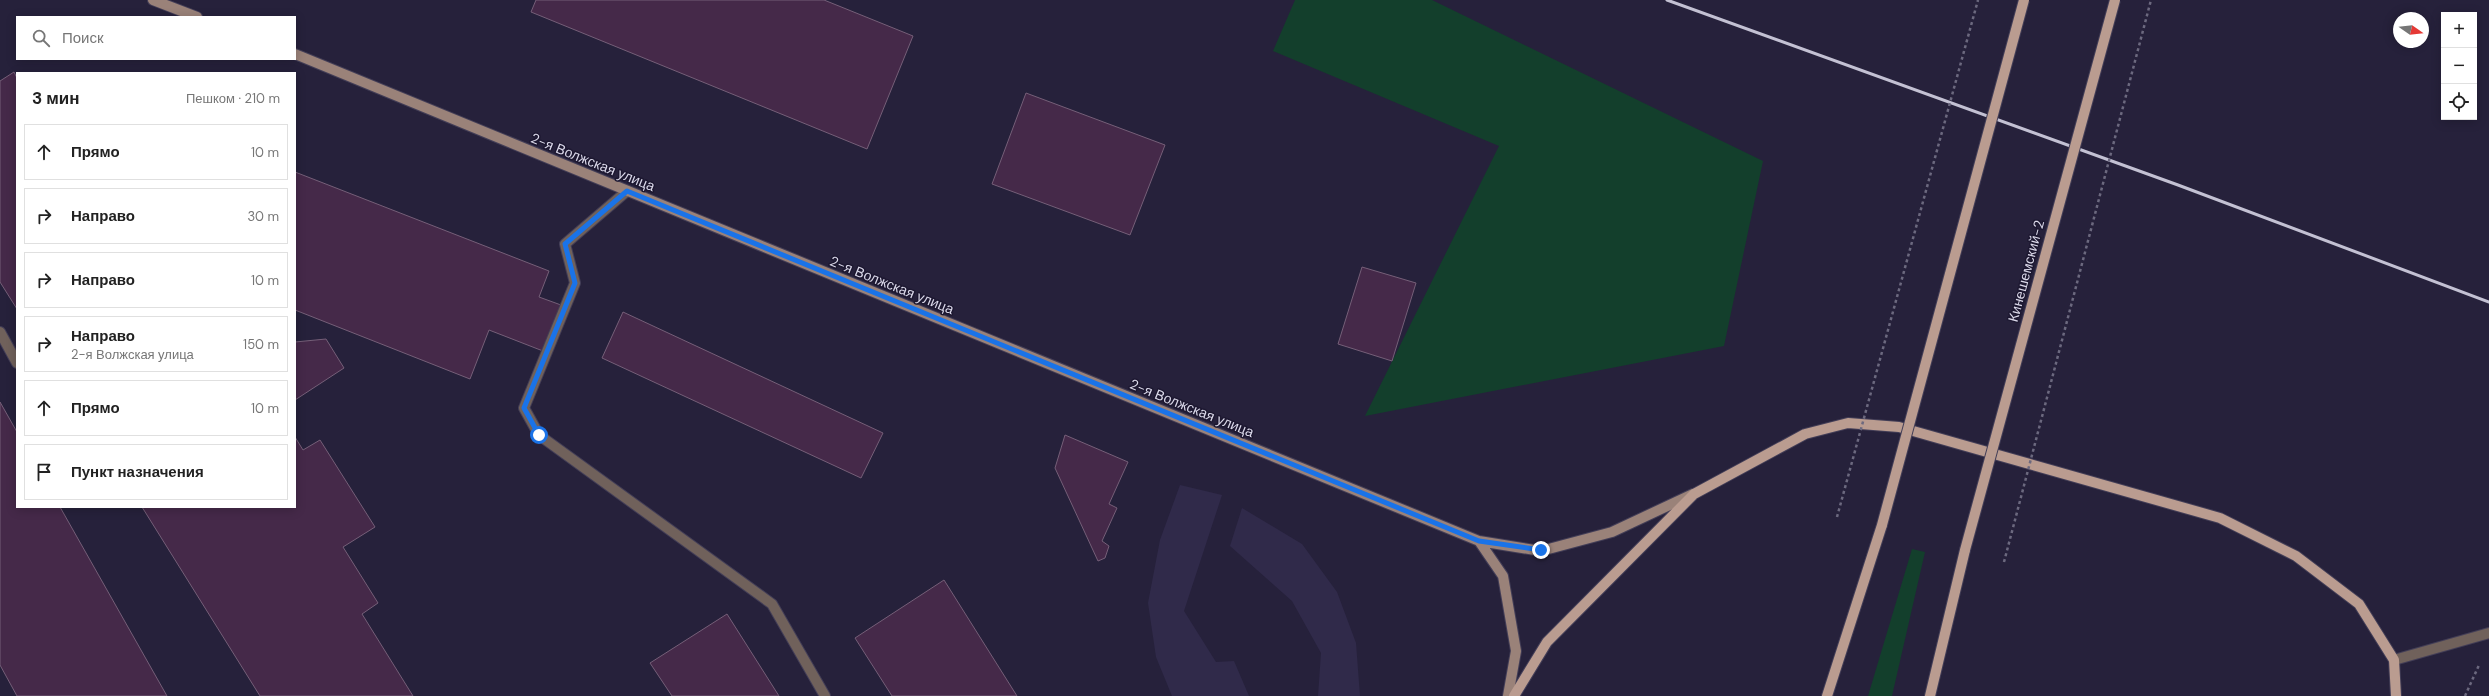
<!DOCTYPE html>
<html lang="ru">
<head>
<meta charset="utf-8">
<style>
	:root { --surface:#fff; --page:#f6f6f6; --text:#222; --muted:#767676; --line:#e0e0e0 }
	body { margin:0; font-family:"DM Sans",sans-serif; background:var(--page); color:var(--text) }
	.controls { position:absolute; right:12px; top:12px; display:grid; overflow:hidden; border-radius:0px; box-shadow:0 2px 10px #0003 }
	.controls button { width:36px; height:36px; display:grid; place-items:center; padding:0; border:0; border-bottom:1px solid var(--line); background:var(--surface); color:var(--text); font:20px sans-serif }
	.compass { position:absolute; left:2393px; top:12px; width:36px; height:36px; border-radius:50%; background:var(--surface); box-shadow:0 2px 10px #0003; rotate:104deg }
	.stop { position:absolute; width:12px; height:12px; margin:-9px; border:3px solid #1a73e8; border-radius:50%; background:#fff }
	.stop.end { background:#1a73e8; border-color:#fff; box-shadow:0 1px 4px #0008 }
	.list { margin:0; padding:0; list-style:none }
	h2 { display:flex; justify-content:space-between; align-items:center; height:52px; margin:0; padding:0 16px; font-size:17px }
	h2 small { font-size:13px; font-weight:400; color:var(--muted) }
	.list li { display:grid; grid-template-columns:26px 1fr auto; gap:12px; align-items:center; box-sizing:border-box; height:56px; margin:0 8px 8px; padding:0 8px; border:1px solid var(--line); border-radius:0px }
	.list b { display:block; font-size:15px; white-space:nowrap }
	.list p { margin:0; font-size:13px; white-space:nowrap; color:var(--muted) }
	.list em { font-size:13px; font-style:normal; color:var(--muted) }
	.icon { flex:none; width:22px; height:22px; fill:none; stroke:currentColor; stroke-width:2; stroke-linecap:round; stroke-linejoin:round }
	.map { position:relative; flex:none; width:2489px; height:696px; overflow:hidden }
	.search { position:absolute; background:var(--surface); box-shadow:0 2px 10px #0003; left:16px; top:16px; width:280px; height:44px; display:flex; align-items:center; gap:10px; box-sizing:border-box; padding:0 14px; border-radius:0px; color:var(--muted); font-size:15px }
	.panel { position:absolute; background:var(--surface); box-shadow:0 2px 10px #0003; left:16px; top:72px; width:280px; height:436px; border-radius:0px }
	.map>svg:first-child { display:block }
	.built { fill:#302a4a }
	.green { fill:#133f2c }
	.building { fill:#452949; stroke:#755f78 }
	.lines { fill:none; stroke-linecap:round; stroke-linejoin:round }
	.lane-casing { stroke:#433e57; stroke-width:12 }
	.secondary-casing { stroke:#433e57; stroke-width:12 }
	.primary-casing { stroke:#433e57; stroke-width:12 }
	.path { stroke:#6c697f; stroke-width:2.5; stroke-dasharray:3 3; stroke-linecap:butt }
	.lane { stroke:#70615b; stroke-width:10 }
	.secondary { stroke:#9a8279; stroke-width:10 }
	.primary { stroke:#ba9c90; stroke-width:10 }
	.rail { stroke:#c3c1d3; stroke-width:3 }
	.primary-bridge-casing { stroke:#433e57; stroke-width:12; stroke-linecap:butt }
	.path-bridge { stroke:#6c697f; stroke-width:2.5; stroke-dasharray:3 3; stroke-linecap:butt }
	.primary-bridge { stroke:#ba9c90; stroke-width:10 }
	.route { stroke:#1a73e8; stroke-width:5 }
	.labels { text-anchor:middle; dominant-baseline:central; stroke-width:3; stroke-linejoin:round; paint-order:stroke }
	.street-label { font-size:14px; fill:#dbd9ea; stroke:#1d1831 }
</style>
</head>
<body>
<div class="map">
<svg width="2489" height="696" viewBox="0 0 2489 696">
	<rect width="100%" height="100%" fill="#26213b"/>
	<path class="built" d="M1180 485 1222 495 1184 611 1216 662 1234 661 1249 696H1172L1156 657 1148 603 1160 540Z
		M1242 508 1302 544 1337 592 1356 643 1360 696H1318L1321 653 1292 601 1230 546Z"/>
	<path class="green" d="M1295 0H1432L1763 161 1724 346 1365 416 1499 146 1273 51Z
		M1912 549 1925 552 1892 696H1868Z"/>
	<path class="building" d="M536 0H824L913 36 867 149 531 12Z
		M14 72 17 78V309L0 282V81Z
		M1026 93 1165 145 1130 235 992 184Z
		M295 172 549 271 539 297 561 305 543 351 489 330 470 379 295 310Z
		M1362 267 1416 283 1392 361 1338 344Z
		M623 312 883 433 861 478 602 358Z
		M326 339 344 368 295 400V342Z
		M0 402 17 432V507H60L167 696H17L0 665Z
		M1065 435 1128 462 1109 504 1117 508 1102 541 1109 546 1105 558 1098 561 1055 468Z
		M295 437 303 450 320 440 375 527 343 547 378 603 362 614 413 696H260L142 507H295Z
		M944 580 1017 696H892L855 638Z
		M727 614 779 696H672L650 663Z"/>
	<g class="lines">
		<defs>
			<path id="lane" d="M627 191 565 244 575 283 524 408 539 435 772 604 825 696
				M0 332 17 363
				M2394 660 2489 633"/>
			<path id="secondary" d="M153 0 197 17
				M295 54 1479 541 1541 551 1612 532 1693 494
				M1479 541 1503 576 1516 651 1508 696"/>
			<path id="primary" d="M1514 696 1547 642 1694 494 1805 434 1848 423 1899 427 2220 518 2296 556 2359 604 2394 660 2396 696
				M1827 696 1882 525
				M1930 696 1965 550"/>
		</defs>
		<use href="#lane" class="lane-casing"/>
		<use href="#secondary" class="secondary-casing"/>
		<use href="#primary" class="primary-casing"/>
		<path class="path" d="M2465 696 2479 665"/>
		<use href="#lane" class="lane"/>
		<use href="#secondary" class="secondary"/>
		<use href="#primary" class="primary"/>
		<path class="rail" d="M1667 0 2178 185 2489 302"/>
		<defs>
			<path id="primary-bridge" d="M1882 525 2024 0
				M1965 550 2115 0"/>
		</defs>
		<use href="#primary-bridge" class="primary-bridge-casing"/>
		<path class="path-bridge" d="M1837 517 1978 0
			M2004 562 2151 0"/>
		<use href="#primary-bridge" class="primary-bridge"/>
	</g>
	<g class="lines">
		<path class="route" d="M539 435 524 408 575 283 565 244 627 191 1479 541 1541 550"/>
	</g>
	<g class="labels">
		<g class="street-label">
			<text transform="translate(593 162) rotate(22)">2-я Волжская улица</text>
			<text transform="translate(2026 271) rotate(-75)">Кинешемский-2</text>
			<text transform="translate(892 285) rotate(22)">2-я Волжская улица</text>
			<text transform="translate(1192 408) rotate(22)">2-я Волжская улица</text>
		</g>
	</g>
</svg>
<div class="controls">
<button>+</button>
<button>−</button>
<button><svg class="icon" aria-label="locate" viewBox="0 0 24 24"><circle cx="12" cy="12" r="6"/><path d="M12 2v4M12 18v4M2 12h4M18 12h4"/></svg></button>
</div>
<svg class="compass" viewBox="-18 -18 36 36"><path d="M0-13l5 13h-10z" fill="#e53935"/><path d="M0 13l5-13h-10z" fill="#767676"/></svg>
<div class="stop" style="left:539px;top:435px"></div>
<div class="stop end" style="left:1541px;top:550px"></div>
<div class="search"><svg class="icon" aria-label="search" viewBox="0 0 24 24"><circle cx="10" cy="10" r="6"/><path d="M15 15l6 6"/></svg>Поиск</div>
<section class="panel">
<h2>3 мин<small>Пешком · 210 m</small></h2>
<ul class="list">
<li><svg class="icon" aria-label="ahead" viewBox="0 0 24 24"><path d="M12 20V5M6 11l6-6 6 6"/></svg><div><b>Прямо</b></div><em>10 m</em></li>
<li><svg class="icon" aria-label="right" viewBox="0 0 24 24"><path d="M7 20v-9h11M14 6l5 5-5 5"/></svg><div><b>Направо</b></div><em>30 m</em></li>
<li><svg class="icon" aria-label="right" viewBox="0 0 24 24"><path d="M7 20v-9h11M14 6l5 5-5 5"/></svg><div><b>Направо</b></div><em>10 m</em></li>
<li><svg class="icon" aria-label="right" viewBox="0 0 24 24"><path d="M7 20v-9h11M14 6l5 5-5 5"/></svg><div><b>Направо</b><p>2-я Волжская улица</p></div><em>150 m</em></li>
<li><svg class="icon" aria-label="ahead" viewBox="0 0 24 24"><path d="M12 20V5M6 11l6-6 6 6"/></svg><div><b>Прямо</b></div><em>10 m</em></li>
<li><svg class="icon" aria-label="arrive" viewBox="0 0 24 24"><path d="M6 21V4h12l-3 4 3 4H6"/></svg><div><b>Пункт назначения</b></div></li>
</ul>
</section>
</div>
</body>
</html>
